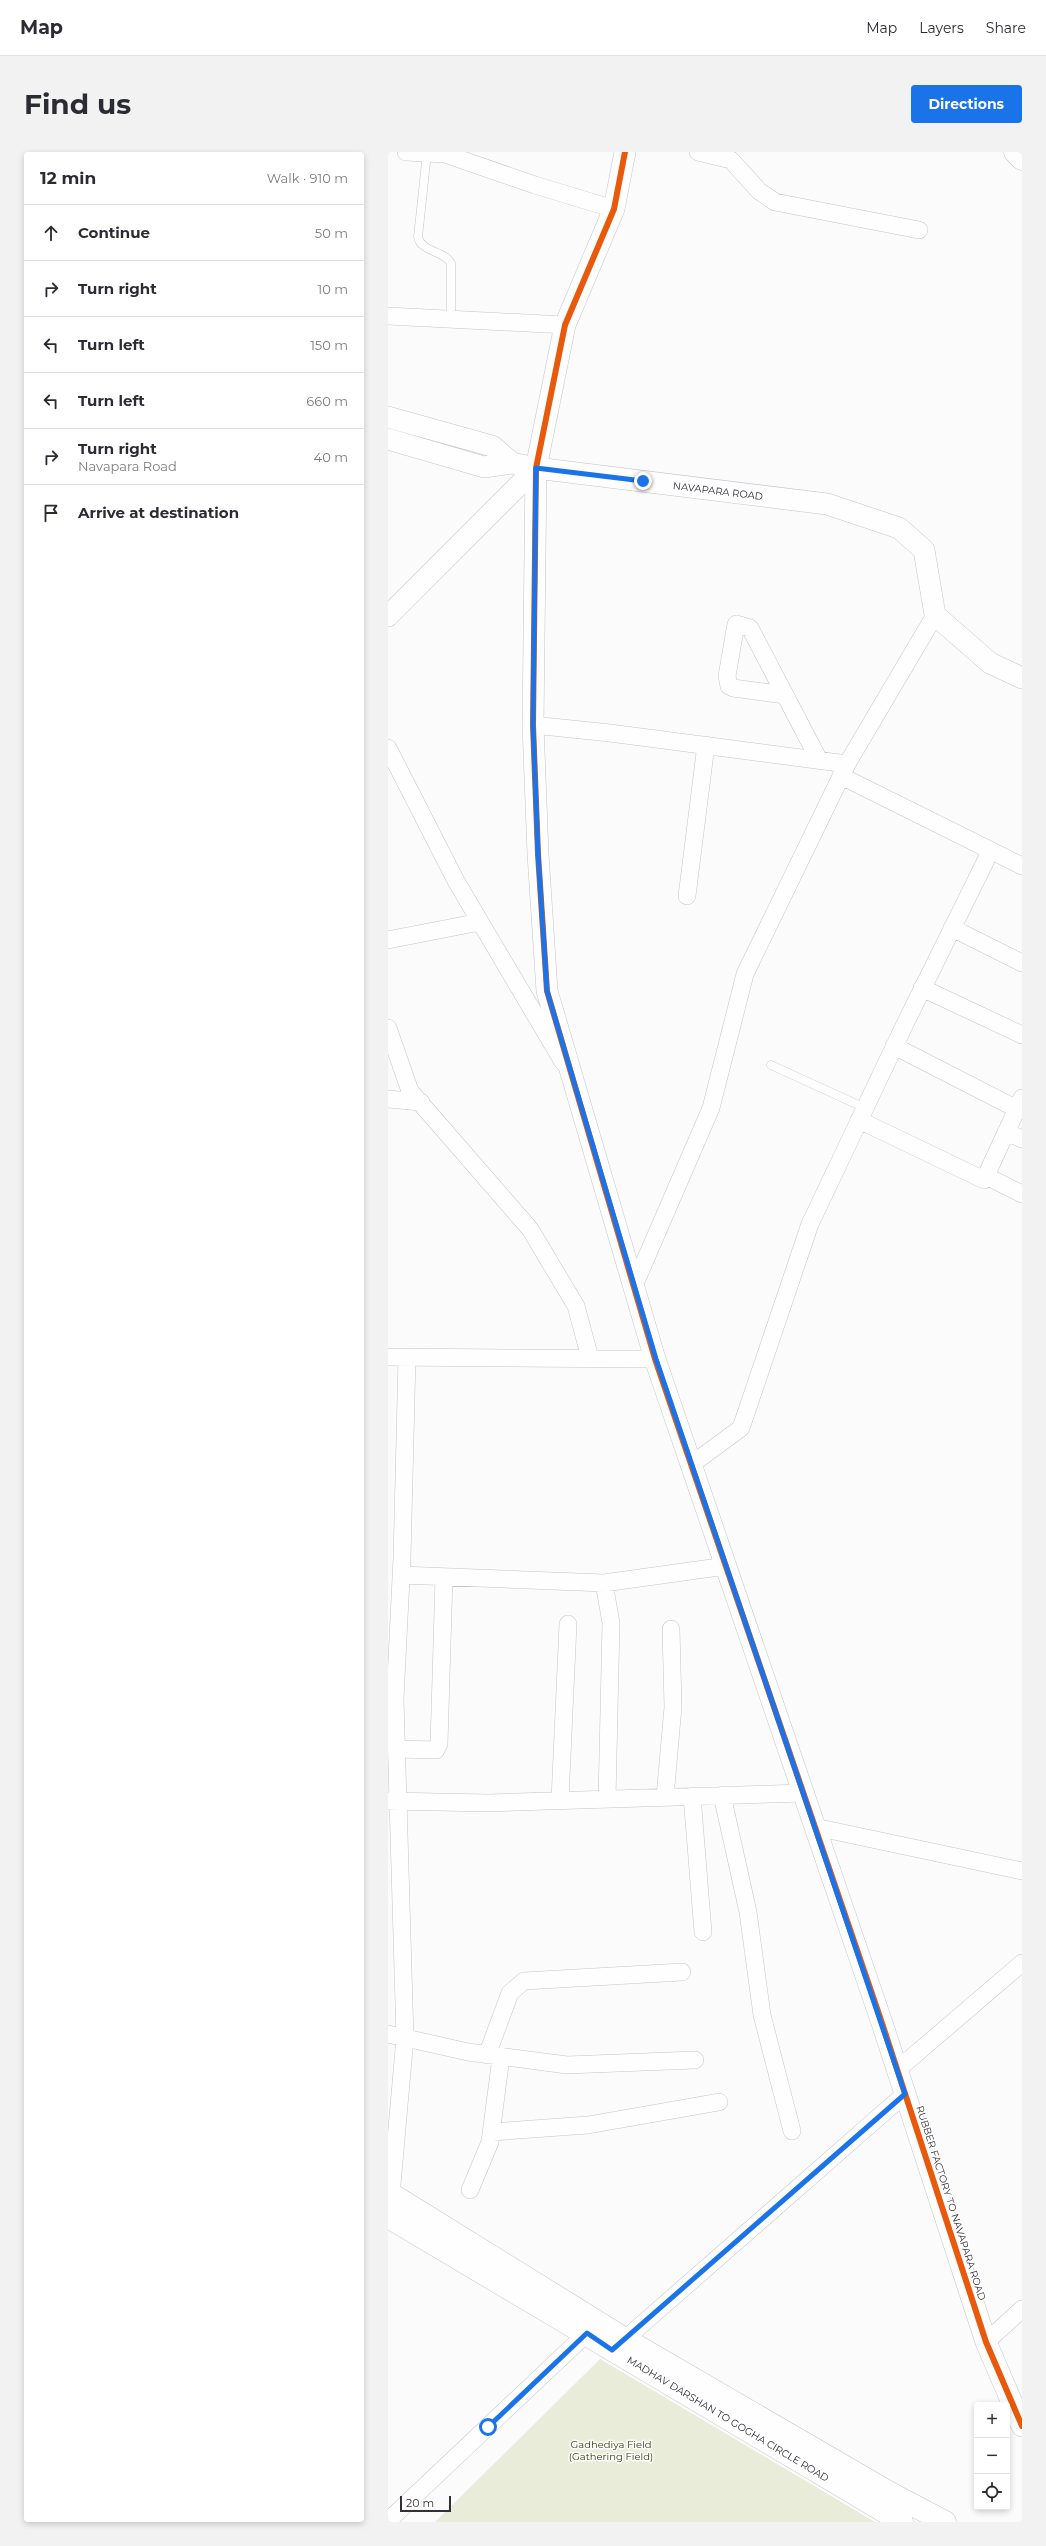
<!DOCTYPE html>
<html lang="en">
<head>
<meta charset="utf-8">
<style>
	:root { --surface:#fff; --page:#f2f2f3; --text:#2b2b33; --muted:#7c7c81; --line:#e1e1e2; --accent:#1a73e8 }
	body { margin:0; font-family:Montserrat,sans-serif; background:var(--page); color:var(--text) }
	.controls { position:absolute; right:12px; bottom:12px; display:grid; overflow:hidden; border-radius:4px; box-shadow:0 2px 6px #0003 }
	.controls button { width:36px; height:36px; display:grid; place-items:center; padding:0; border:0; border-bottom:1px solid var(--line); background:var(--surface); color:var(--text); font:20px sans-serif }
	.scale { position:absolute; left:12px; bottom:10px; width:51px; box-sizing:border-box; padding-left:4px; border:2px solid #332e3a; border-top:0; font-size:11px; line-height:14px; white-space:nowrap; color:#332e3a; -webkit-text-stroke:3px #fff; paint-order:stroke }
	.stop { position:absolute; width:12px; height:12px; margin:-9px; border:3px solid #1a73e8; border-radius:50%; background:#fff }
	.stop.end { background:#1a73e8; border-color:#fff; box-shadow:0 1px 4px #0008 }
	.list { margin:0; padding:0; list-style:none }
	h2 { display:flex; justify-content:space-between; align-items:center; height:52px; margin:0; padding:0 16px; font-size:17px }
	h2 small { font-size:13px; font-weight:400; color:var(--muted) }
	.list li { display:grid; grid-template-columns:26px 1fr auto; gap:12px; align-items:center; box-sizing:border-box; height:56px; padding:0 16px; border-top:1px solid var(--line) }
	.list b { display:block; font-size:15px; white-space:nowrap }
	.list p { margin:0; font-size:13px; white-space:nowrap; color:var(--muted) }
	.list em { font-size:13px; font-style:normal; color:var(--muted) }
	.icon { flex:none; width:22px; height:22px; fill:none; stroke:currentColor; stroke-width:2; stroke-linecap:round; stroke-linejoin:round }
	.map { position:relative; flex:none; width:634px; height:2370px; overflow:hidden; border-radius:4px }
	header { display:flex; align-items:center; gap:24px; box-sizing:border-box; height:56px; padding:0 20px; background:var(--surface); border-bottom:1px solid var(--line) }
	header strong { font-size:19px }
	nav { display:flex; gap:22px; margin-inline-start:auto; font-size:14px }
	.intro { display:flex; align-items:center; justify-content:space-between; box-sizing:border-box; height:96px; padding:0 24px }
	h1 { margin:0; font-size:28px }
	.button { padding:10px 18px; border-radius:4px; background:var(--accent); color:#fff; font-size:14px; font-weight:700 }
	main { display:flex; gap:24px; padding:0 24px }
	aside { flex:1; background:var(--surface); border-radius:4px; box-shadow:0 2px 6px #0003 }
	.map>svg:first-child { display:block }
	.green { fill:#e8ecd8 }
	.lines { fill:none; stroke-linecap:round; stroke-linejoin:round }
	.service-casing { stroke:#c5c3c8; stroke-width:9 }
	.minor-casing { stroke:#c5c3c8; stroke-width:18 }
	.tertiary-casing { stroke:#c5c3c8; stroke-width:22 }
	.secondary-casing { stroke:#c5c3c8; stroke-width:23 }
	.primary-casing { stroke:#c5c3c8; stroke-width:23 }
	.service { stroke:#fefefe; stroke-width:8 }
	.minor { stroke:#fefefe; stroke-width:17 }
	.tertiary { stroke:#fefefe; stroke-width:21 }
	.secondary { stroke:#fefefe; stroke-width:22 }
	.primary { stroke:#fefefe; stroke-width:22 }
	.cycleway-casing { stroke:#fff; stroke-width:8 }
	.cycleway { stroke:#e8590c; stroke-width:6 }
	.route { stroke:#1a73e8; stroke-width:5 }
	.labels { text-anchor:middle; dominant-baseline:central; stroke-width:3; stroke-linejoin:round; paint-order:stroke }
	.street-label { font-size:10px; fill:#332e3a; stroke:#fff }
	.park-label { font-size:10px; fill:#33380c; stroke:#fff }
</style>
</head>
<body>
<header>
<strong>Map</strong>
<nav><a>Map</a><a>Layers</a><a>Share</a></nav>
</header>
<div class="intro"><h1>Find us</h1><a class="button">Directions</a></div>
<main>
<aside>
<h2>12 min<small>Walk · 910 m</small></h2>
<ul class="list">
<li><svg class="icon" aria-label="ahead" viewBox="0 0 24 24"><path d="M12 20V5M6 11l6-6 6 6"/></svg><div><b>Continue</b></div><em>50 m</em></li>
<li><svg class="icon" aria-label="right" viewBox="0 0 24 24"><path d="M7 20v-9h11M14 6l5 5-5 5"/></svg><div><b>Turn right</b></div><em>10 m</em></li>
<li><svg class="icon" aria-label="left" viewBox="0 0 24 24"><path d="M17 20v-9H6M10 6l-5 5 5 5"/></svg><div><b>Turn left</b></div><em>150 m</em></li>
<li><svg class="icon" aria-label="left" viewBox="0 0 24 24"><path d="M17 20v-9H6M10 6l-5 5 5 5"/></svg><div><b>Turn left</b></div><em>660 m</em></li>
<li><svg class="icon" aria-label="right" viewBox="0 0 24 24"><path d="M7 20v-9h11M14 6l5 5-5 5"/></svg><div><b>Turn right</b><p>Navapara Road</p></div><em>40 m</em></li>
<li><svg class="icon" aria-label="arrive" viewBox="0 0 24 24"><path d="M6 21V4h12l-3 4 3 4H6"/></svg><div><b>Arrive at destination</b></div></li>
</ul>
</aside>
<div class="map">
<svg width="634" height="2370" viewBox="0 0 634 2370">
	<rect width="100%" height="100%" fill="#fbfbfb"/>
	<path class="green" d="M212 2207 487 2370H47Z"/>
	<g class="lines">
		<defs>
			<path id="service" d="M39 1 30 85C33 100 55 98 63 111V167
				M383 913 477 956"/>
			<path id="minor" d="M18 0 57 2 147 33 226 57
				M310 0 343 8 371 39 387 50 531 78
				M0 164 177 173
				M397 543 345 536 341 534 339 524 348 472 362 476 431 608
				M145 573 222 581 459 612 547 463
				M0 596 68 729 175 910
				M453 624 634 714
				M299 744 318 593
				M564 776 634 811
				M0 788 92 770
				M534 836 634 883
				M0 876 22 939 142 1077 188 1154 202 1206
				M506 894 629 957
				M0 947 33 950
				M471 968 596 1028 634 946
				M618 980 634 987
				M598 1024 634 1042
				M246 1134 323 956 357 822 459 612
				M0 1205 267 1207
				M304 1312 353 1276 422 1072 517 872 602 700
				M13 1423 216 1431 223 1471 219 1647
				M216 1431 338 1414
				M8 1597 48 1598 51 1592 56 1425
				M334 1643 360 1760 374 1863 404 1979
				M304 1644 315 1780
				M277 1645 285 1555 283 1477
				M172 1648 180 1472
				M0 1649 100 1651 416 1641
				M427 1675 634 1719
				M0 1882 80 1900 179 1913 307 1908
				M99 1903 122 1841 136 1829 294 1820
				M509 1918 634 1811
				M104 1980 200 1973 331 1950
				M82 2038 102 1990 113 1905
				M1 2066 17 1886 7 1547 14 1406 19 1206
				M598 2190 634 2157
				M228 2195 517 1942
				M0 2369 199 2181"/>
			<path id="tertiary" d="M237 0 226 57 177 173 148 316 145 573 150 702 159 839 267 1207 494 1871 598 2190 634 2274
				M0 265 104 294 124 311
				M0 287 96 315 124 311 148 316
				M0 464 148 316 439 352 511 376 536 398 547 463 602 511 634 526"/>
			<path id="secondary" d="M627 0 634 7"/>
			<path id="primary" d="M0 2040 237 2187 502 2341 557 2370
				M0 2065 514 2370"/>
		</defs>
		<use href="#service" class="service-casing"/>
		<use href="#minor" class="minor-casing"/>
		<use href="#tertiary" class="tertiary-casing"/>
		<use href="#secondary" class="secondary-casing"/>
		<use href="#primary" class="primary-casing"/>
		<use href="#service" class="service"/>
		<use href="#minor" class="minor"/>
		<use href="#tertiary" class="tertiary"/>
		<use href="#secondary" class="secondary"/>
		<use href="#primary" class="primary"/>
		<defs>
			<path id="cycleway" d="M237 0 226 57 177 173 148 316 145 573 150 702 159 839 267 1207 494 1871 598 2190 634 2274"/>
		</defs>
		<use href="#cycleway" class="cycleway-casing"/>
		<use href="#cycleway" class="cycleway"/>
	</g>
	<g class="lines">
		<path class="route" d="M100 2275 199 2181 224 2198 517 1942 268 1207 159 839 150 702 145 573 148 316 255 329"/>
	</g>
	<g class="labels">
		<g class="street-label">
			<text transform="translate(330 339) rotate(7)">NAVAPARA ROAD</text>
			<text transform="translate(563 2051) rotate(72)">RUBBER FACTORY TO NAVAPARA ROAD</text>
			<text transform="translate(340 2267) rotate(31)">MADHAV DARSHAN TO GOGHA CIRCLE ROAD</text>
		</g>
		<g class="park-label">
			<text x="223" y="2292">Gadhediya Field<tspan x="223" dy="12">(Gathering Field)</tspan></text>
		</g>
	</g>
</svg>
<div class="controls">
<button>+</button>
<button>−</button>
<button><svg class="icon" aria-label="locate" viewBox="0 0 24 24"><circle cx="12" cy="12" r="6"/><path d="M12 2v4M12 18v4M2 12h4M18 12h4"/></svg></button>
</div>
<div class="scale">20 m</div>
<div class="stop" style="left:100px;top:2275px"></div>
<div class="stop end" style="left:255px;top:329px"></div>
</div>
</main>
</body>
</html>
